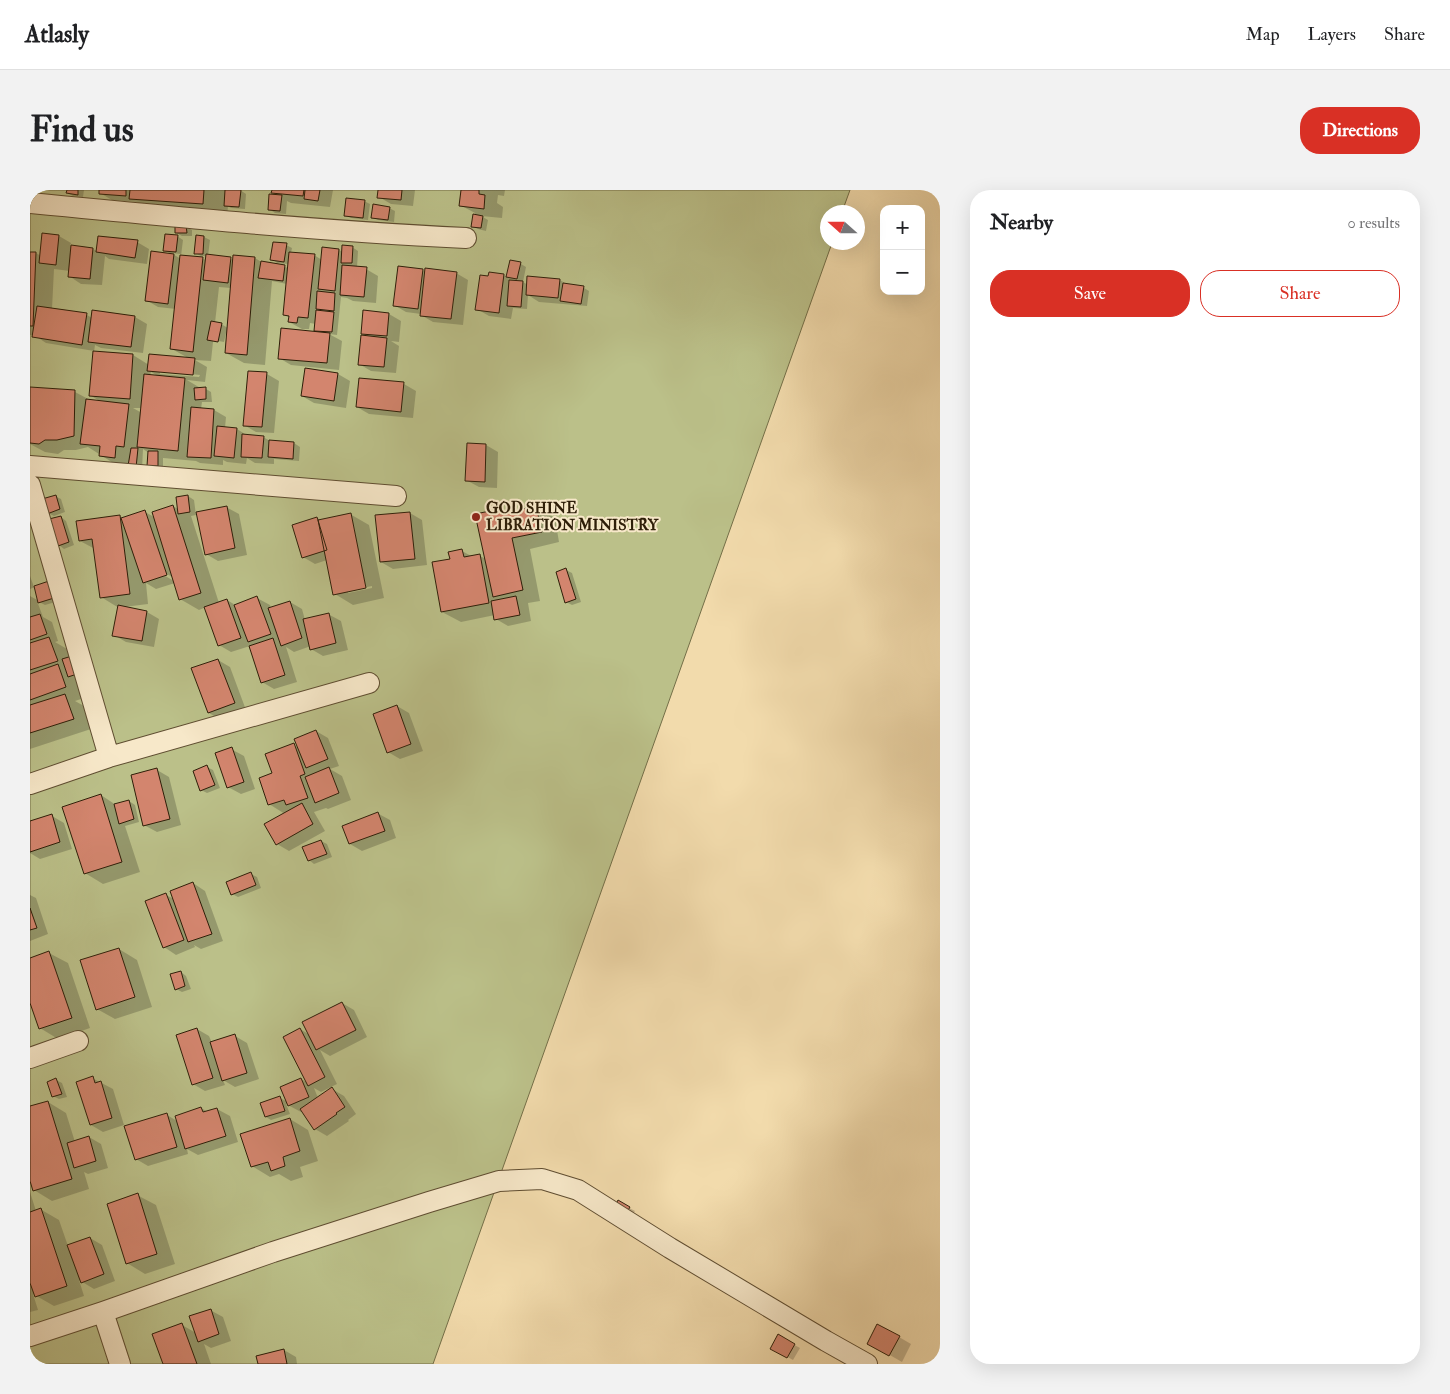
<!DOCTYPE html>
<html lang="en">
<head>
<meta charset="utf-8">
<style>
	:root { --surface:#fff; --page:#f2f2f2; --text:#202124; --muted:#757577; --line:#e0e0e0; --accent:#d93025 }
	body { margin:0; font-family:"IM FELL Double Pica",serif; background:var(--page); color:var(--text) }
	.controls { position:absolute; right:15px; top:15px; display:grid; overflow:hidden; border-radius:10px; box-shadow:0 5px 20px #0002 }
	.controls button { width:45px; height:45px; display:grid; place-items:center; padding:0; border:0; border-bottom:1px solid var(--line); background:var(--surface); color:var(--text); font:25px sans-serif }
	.compass { position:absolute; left:790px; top:15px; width:45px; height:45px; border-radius:50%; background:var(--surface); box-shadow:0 5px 20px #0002; rotate:291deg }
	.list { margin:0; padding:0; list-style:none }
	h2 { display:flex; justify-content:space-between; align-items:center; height:65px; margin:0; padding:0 20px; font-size:21px }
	h2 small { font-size:16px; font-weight:400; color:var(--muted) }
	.actions { display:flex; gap:10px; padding:15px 20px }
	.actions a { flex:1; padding:11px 0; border:1px solid var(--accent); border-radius:20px; text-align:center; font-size:18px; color:var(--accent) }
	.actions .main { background:var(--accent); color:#fff }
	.map { position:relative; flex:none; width:910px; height:1174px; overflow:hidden; border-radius:20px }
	header { display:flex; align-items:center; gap:30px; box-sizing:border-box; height:70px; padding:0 25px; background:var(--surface); border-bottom:1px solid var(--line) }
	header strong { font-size:24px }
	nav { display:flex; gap:28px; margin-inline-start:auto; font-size:18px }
	.intro { display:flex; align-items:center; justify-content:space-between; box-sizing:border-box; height:120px; padding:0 30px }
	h1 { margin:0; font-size:35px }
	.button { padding:12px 22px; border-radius:20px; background:var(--accent); color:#fff; font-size:18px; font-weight:700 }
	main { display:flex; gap:30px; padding:0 30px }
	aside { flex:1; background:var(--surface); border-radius:20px; box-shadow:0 5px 20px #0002 }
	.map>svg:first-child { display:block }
	.green { fill:#bbc089; stroke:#746f48 }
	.shadow { fill:#0003; fill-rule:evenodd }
	.building { fill:#d3856e; stroke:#2e1e08 }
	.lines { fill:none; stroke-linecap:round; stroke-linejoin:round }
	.minor-casing { stroke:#5f4d31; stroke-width:22 }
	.minor { stroke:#f7e8c9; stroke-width:20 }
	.poi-dot { fill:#8f2418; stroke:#f7e8c9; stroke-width:2 }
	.labels { text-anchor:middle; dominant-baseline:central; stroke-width:4; stroke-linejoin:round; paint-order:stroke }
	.poi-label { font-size:15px; font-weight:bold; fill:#2e1e08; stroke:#f7e8c9; text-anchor:start }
</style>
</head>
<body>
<header>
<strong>Atlasly</strong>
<nav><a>Map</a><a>Layers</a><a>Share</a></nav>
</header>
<div class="intro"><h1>Find us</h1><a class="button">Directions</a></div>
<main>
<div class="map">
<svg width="910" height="1174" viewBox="0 0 910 1174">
	<rect width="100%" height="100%" fill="#f2dbac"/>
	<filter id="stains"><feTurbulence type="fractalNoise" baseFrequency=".004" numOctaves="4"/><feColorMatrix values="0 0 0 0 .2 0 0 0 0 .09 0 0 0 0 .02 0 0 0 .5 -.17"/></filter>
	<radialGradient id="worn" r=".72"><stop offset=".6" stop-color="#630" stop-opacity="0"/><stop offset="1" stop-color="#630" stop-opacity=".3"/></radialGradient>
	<path class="green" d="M0 0H820L812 22H798V52L802 53 403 1174H0Z"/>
	<path class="shadow" d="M38 0H54L53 7 43 6 37 3Z
		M70 0H210L216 4 215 19 201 18 198 16 197 28 125 23 107 12 82 10 70 3Z
		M243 0H303L300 17 261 13 257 11 256 24 245 23 239 19 249 6 243 3Z
		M349 0H385L383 16 361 14 349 7Z
		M432 0H475L474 6 468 5 467 13 473 17 472 28 451 26 458 30 456 41 448 39 442 36 445 23 430 15Z
		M334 11 340 14 338 30 321 28 315 25Z
		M359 18 365 21 364 32 348 30 342 27Z
		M156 37 162 40V46H152L146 43Z
		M29 46 41 53 40 56 63 59 67 61 107 52 119 59 117 74 79 69 75 66 72 95 51 94 39 86 40 81 24 79 22 119 57 125 62 128 105 127 117 134 113 163 71 158 65 155 64 162 103 165 119 175 160 169 142 159 146 119 128 117 116 110 143 65 134 60 147 46 153 50 151 66 172 68 177 71V66H171L165 63 167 47H174L180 50 178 66 201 69 204 70 225 68 233 73 254 76 259 79V74L247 73 242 69 256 55 262 58 261 63 284 65 292 70 293 58 309 60 313 62 322 57 328 61 327 78 336 79 348 86 346 113 323 111 317 108 311 107 307 145 299 144 312 151 309 180 261 175 249 168 292 144 285 140 286 134 280 133 279 139H272L259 132 260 128 254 124 257 94 242 91 235 175 214 173 196 163 198 143H196L194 152 183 150V152L194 154 183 152 181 171 165 170 177 177 175 192 157 190 172 199H176L181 202 182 212H172L171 219 184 220 196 227 195 238 207 239 218 246 233 247 242 252 264 253 270 257 269 271 244 269V274L225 273 217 268 216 274 197 272 193 270V275L170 273 166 271 133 268V279L118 276 119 263 113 259 112 280 88 276 58 257 46 260H34L28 264 15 262 0 254V199L45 202 60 210 71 212 60 205 64 161 16 153 4 145H0V63H6L11 66ZM141 63 151 64V69ZM189 97 201 98 198 138 191 134 185 133ZM130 181 170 185 169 187 130 184ZM121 182 129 187 120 186ZM103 218H112V223Z
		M481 71 491 74 496 77 493 92 498 95 530 90 538 95 554 98 559 101 557 116 509 112 498 105 497 119 483 118 481 129 459 126 447 119 460 83 474 85 477 87Z
		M393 80 396 82 426 83 438 90 433 135 403 132 391 125V124L376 122 364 115Z
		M334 121 359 124 371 131 369 152 361 151 369 156 366 183 341 181 329 174 339 147 332 143Z
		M276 179 308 184 320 191 316 218 284 213 272 206Z
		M237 184 249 191 244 243 226 242 214 235Z
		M330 189 374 194 386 201 383 228 339 224 327 217Z
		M456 255 468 262 467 298 449 297 436 290Z
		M25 306 31 309 35 322 24 326 18 323Z
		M158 306 164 310 166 325 161 326 189 413 197 410 207 416 227 408 240 415 241 418 260 412 272 419 275 430 298 424 311 431 318 460 293 466 281 459V456L264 462 256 457 267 492 244 499 232 492 220 456 201 462 189 455 176 417 169 420 150 409 145 393 126 399 116 393 118 414 94 417 117 422 129 429 124 457 96 452 84 445 89 418 71 407 65 359 50 351 90 327 94 329 115 322 124 327 143 316 148 319ZM132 381 144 388V391L130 383Z
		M196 317 209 324 217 365 188 371 176 364Z
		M506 317 525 328 529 352 500 359 510 411 498 413 501 431 478 436 466 429 465 425 431 432 412 422 421 370 432 361 443 367 450 366 456 369 470 320 477 324Z
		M380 323 392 330 397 375 363 379 351 372Z
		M320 324 339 335 354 408 323 415 305 404 297 370 285 374 273 367 287 328 291 330ZM342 396V398L318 403V401Z
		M31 327 36 331 44 355 34 359 29 355Z
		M536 380 542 383 551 412 542 415 536 412Z
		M0 386 4 397 19 392 29 411 15 415 7 411 13 427 22 432 28 451 25 452 37 459 54 508 45 511 54 516 61 539 0 559V406L9 411 5 397 0 399Z
		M188 470 200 477 216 520 191 530 179 523Z
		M367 516 379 523 393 561 370 569 358 562Z
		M286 541 298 548 309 576 300 579 312 586 321 610 298 619 296 618 284 622 295 641 259 661 247 654 255 624 239 614 244 584 264 555 269 558Z
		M201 559 214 566 225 599 211 604 198 597Z
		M177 577 183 580 190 598 177 603 171 600Z
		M127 580 139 587 151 635 127 642 114 635Z
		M71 605 86 615 99 611 105 615 109 632 95 636 110 682 73 694 55 683Z
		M347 623 360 630 366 648 332 661 320 654Z
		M22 626 34 633 42 659 10 669 0 663V633Z
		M291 651 297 654 302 667 284 674 279 670Z
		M221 684 227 687 231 698 208 707 202 704Z
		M163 693 175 701 193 751 171 759 164 755 165 757 146 765 134 757 136 705 144 709Z
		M0 705 6 708 18 744 0 751Z
		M89 759 107 770 122 817 85 829 67 819Z
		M19 763 38 773 60 838 28 849 10 838 0 809V769Z
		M151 782 156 786 161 799 152 802 146 799Z
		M312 813 324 820 337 847 300 866 290 860 307 894 291 902 284 898 288 908 302 899 314 906 326 924 318 930 319 931 297 946 285 939 273 921 271 922 256 914 260 924 241 930 236 927 250 908 258 912 271 889 278 893 270 839 280 845Z
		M167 839 179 846 182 853 205 846 217 853 229 889 205 897 193 890 195 895 175 901 163 894Z
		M62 888 83 899 94 935 73 942 61 935Z
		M26 890 32 893 37 907 29 909 23 906Z
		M18 912 36 923 45 952 59 947 71 954 78 978 58 984 54 982 59 999 22 1011 4 1000 0 986V917Z
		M171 918 178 922 187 919 200 926 208 952 168 965 157 959 158 964 118 976 106 969 137 925 147 931Z
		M260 929 278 940 288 971 270 977 273 987 261 991 249 984 240 987 222 976Z
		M0 1002 6 1021 10 1019 29 1030 38 1056 60 1048 72 1055 85 1091 64 1099 49 1090 54 1106 24 1116 3 1104 8 1120 0 1122Z
		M107 1005 126 1015 145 1074 115 1084 97 1073Z
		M588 1012 605 1021 603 1024Z
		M180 1120 193 1127 201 1151 181 1158 174 1154 181 1174H134L152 1135 166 1143Z
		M748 1146 770 1158 763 1170 742 1158Z
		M869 1147 881 1154 872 1172 851 1160Z
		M254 1160 266 1167 267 1174H229Z"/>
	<path class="building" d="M37 0H48V5L36 3Z
		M69 0H96V6L69 4Z
		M100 0H174L173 14 99 9Z
		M195 0H211L209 17 194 16Z
		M242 0H274L273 6 241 3Z
		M275 0H290L288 11 274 9Z
		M348 0H372L371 10 347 8Z
		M431 0H449V4L455 5 454 19 429 16Z
		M239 4 252 5 250 21 238 20Z
		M316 8 335 10 333 28 314 26Z
		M343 14 360 17 358 30 341 28Z
		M443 24 453 26 451 38 441 37Z
		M156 35 157 43H145V36Z
		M12 43 29 45 26 75 9 73Z
		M135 44 148 45 146 62 133 61Z
		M166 45 174 46 173 64H164Z
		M68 46 108 50 105 68 66 62Z
		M243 52 257 53 254 72 240 70Z
		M41 55 63 58 60 89 38 87Z
		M312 55 323 56 322 73H311Z
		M292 57 309 59 305 101 288 99Z
		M121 61 144 64 138 114 115 111Z
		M0 62H6L3 136H0Z
		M259 62 285 64 278 128 268 127 267 133 258 132 259 126 253 125Z
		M176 64 201 67 198 93 173 90Z
		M150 65 173 67 163 162 140 159Z
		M203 65 225 67 217 165 195 163Z
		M480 70 491 72 487 89 476 87Z
		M231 71 255 75 253 91 228 88Z
		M312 75 337 77 334 107 310 105Z
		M368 76 393 79 388 119 363 116Z
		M395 78 427 82 421 129 390 126Z
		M459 82 474 84 469 123 445 120 450 85 458 86Z
		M497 86 530 89 528 108 496 105Z
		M479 90 493 91 491 117 477 116Z
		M533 93 554 96 551 114 530 111Z
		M287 101 305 103 304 121 286 119Z
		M7 116 57 123 52 155 2 147Z
		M62 120 105 126 101 157 58 152Z
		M286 120 304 122 302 142 284 141Z
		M333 120 359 123 357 146 331 144Z
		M181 131 192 133 188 152 177 150Z
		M251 138 300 143 297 173 248 169Z
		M331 145 357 148 354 177 328 175Z
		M63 161 103 164 100 209 59 206Z
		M119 164 165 168 163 185 117 181Z
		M275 178 308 183 304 211 271 206Z
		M218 181 237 182 232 237 213 236Z
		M114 184 155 188 148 261 107 257Z
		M329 188 374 192 371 222 326 217Z
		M0 197 45 200 44 246 27 250H15L9 254 0 253Z
		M176 197V209L165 210 164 198Z
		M56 209 99 214 94 257 86 256 85 268 69 266 70 256 50 254Z
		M161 217 184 219 181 268 157 267Z
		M187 236 207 238 204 268 184 266Z
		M212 244 234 246 232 268 211 267Z
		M239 250 264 252 263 269 238 267Z
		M437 253 456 254 455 292 435 291Z
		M101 258H108L106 278 98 276Z
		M118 261H128V276H117Z
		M26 305 30 319 17 324 12 309Z
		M158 305 160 322 148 324 146 307Z
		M143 315 171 403 149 410 122 322Z
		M197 316 205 358 175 365 166 322Z
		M506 316 512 342 482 348 493 400 463 407 445 324 470 319 471 324Z
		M115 320 137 385 113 393 91 328Z
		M380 322 385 369 350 372 345 325Z
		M321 323 336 398 303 405 288 330Z
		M90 325 100 404 70 408 62 349 49 351 46 331Z
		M31 326 39 352 28 356 19 329Z
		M287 327 297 360 272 368 262 335Z
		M432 359 434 367 450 364 459 413 411 422 402 372 420 369 418 362Z
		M536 378 546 409 535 413 526 382Z
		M19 391 24 408 8 413 4 396Z
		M227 406 241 444 218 452 204 415Z
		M486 406 490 425 464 430 461 411Z
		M197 409 211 448 188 456 174 417Z
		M260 411 272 448 251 456 238 418Z
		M88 415 117 421 112 451 82 446Z
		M299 423 306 453 280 460 273 429Z
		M10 424 17 444 0 450V427Z
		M19 447 28 471 0 480V453Z
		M243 448 255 485 231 493 219 456Z
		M42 466 47 484 38 487 32 469Z
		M188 469 205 513 178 523 161 478Z
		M28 474 36 497 0 510V484Z
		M35 504 44 529 0 543V515Z
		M367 515 381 554 357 563 343 524Z
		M286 540 298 569 276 578 264 549Z
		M264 553 275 584 270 586 278 608 256 615 254 610 238 615 229 588 242 583 235 564Z
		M202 557 214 592 197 598 185 563Z
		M177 575 185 595 170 601 163 581Z
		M299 577 309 603 285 613 275 587Z
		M127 578 140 629 113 636 101 585Z
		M71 604 92 672 54 684 32 617Z
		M99 610 104 629 89 634 84 614Z
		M272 613 283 634 246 655 234 634Z
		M348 622 355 641 319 654 312 636Z
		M22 624 30 652 0 662V631Z
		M291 650 297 664 278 671 272 657Z
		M221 682 226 695 201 705 196 692Z
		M163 692 182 744 158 752 140 701Z
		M136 703 154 750 133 758 115 711Z
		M0 718 7 738 0 740Z
		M89 758 105 807 66 820 50 770Z
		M19 761 42 828 9 839 0 813V768Z
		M151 781 155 796 145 800 140 784Z
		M312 812 326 840 286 860 272 832Z
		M167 838 183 888 162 895 146 845Z
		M270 838 295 887 278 896 253 847Z
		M205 844 217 883 192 891 180 852Z
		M63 886 65 893 71 891 82 928 60 935 46 892Z
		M26 888 32 904 22 907 17 892Z
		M271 888 279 907 258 916 250 897Z
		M302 897 315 917 306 923 307 924 284 940 270 919Z
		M250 906 255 921 235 927 230 913Z
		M18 911 42 989 3 1001 0 991V916Z
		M171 917 173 922 187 918 196 946 155 959 145 926Z
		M137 923 147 957 105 970 94 936Z
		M260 928 270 961 253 967 255 976 241 981 238 972 221 977 210 944Z
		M59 946 66 971 44 978 37 953Z
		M108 1003 127 1064 96 1074 77 1014Z
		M588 1010 600 1017 597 1022 585 1016Z
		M11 1018 37 1096 5 1107 0 1093V1022Z
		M60 1047 74 1084 51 1093 37 1055Z
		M181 1119 189 1144 168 1152 159 1126Z
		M152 1133 167 1174H133L122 1144Z
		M847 1134 870 1146 859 1166 837 1154Z
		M748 1144 765 1154 757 1168 740 1159Z
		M254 1159 257 1174H228L226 1166Z"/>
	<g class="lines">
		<defs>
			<path id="minor" d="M0 13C145 27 290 41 436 48
				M0 276 366 306
				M0 295 79 567
				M0 594 79 567 339 493
				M0 868 48 851
				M73 1122 90 1174
				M0 1146 73 1122 243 1062 399 1012 469 991 512 989 548 1000 640 1058 796 1151 837 1174"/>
		</defs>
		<use href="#minor" class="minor-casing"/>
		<use href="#minor" class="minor"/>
	</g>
	<circle class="poi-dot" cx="446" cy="327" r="5"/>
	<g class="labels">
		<g class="poi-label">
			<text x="456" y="318">GOD SHINE<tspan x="456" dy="17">LIBRATION MINISTRY</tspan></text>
		</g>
	</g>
	<rect width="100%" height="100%" filter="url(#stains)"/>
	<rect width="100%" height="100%" fill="url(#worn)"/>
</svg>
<div class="controls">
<button>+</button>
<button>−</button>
</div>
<svg class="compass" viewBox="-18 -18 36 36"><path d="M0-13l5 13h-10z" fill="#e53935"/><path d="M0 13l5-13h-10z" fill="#757577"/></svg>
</div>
<aside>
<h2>Nearby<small>0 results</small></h2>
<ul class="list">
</ul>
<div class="actions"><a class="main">Save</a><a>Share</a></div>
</aside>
</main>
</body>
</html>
